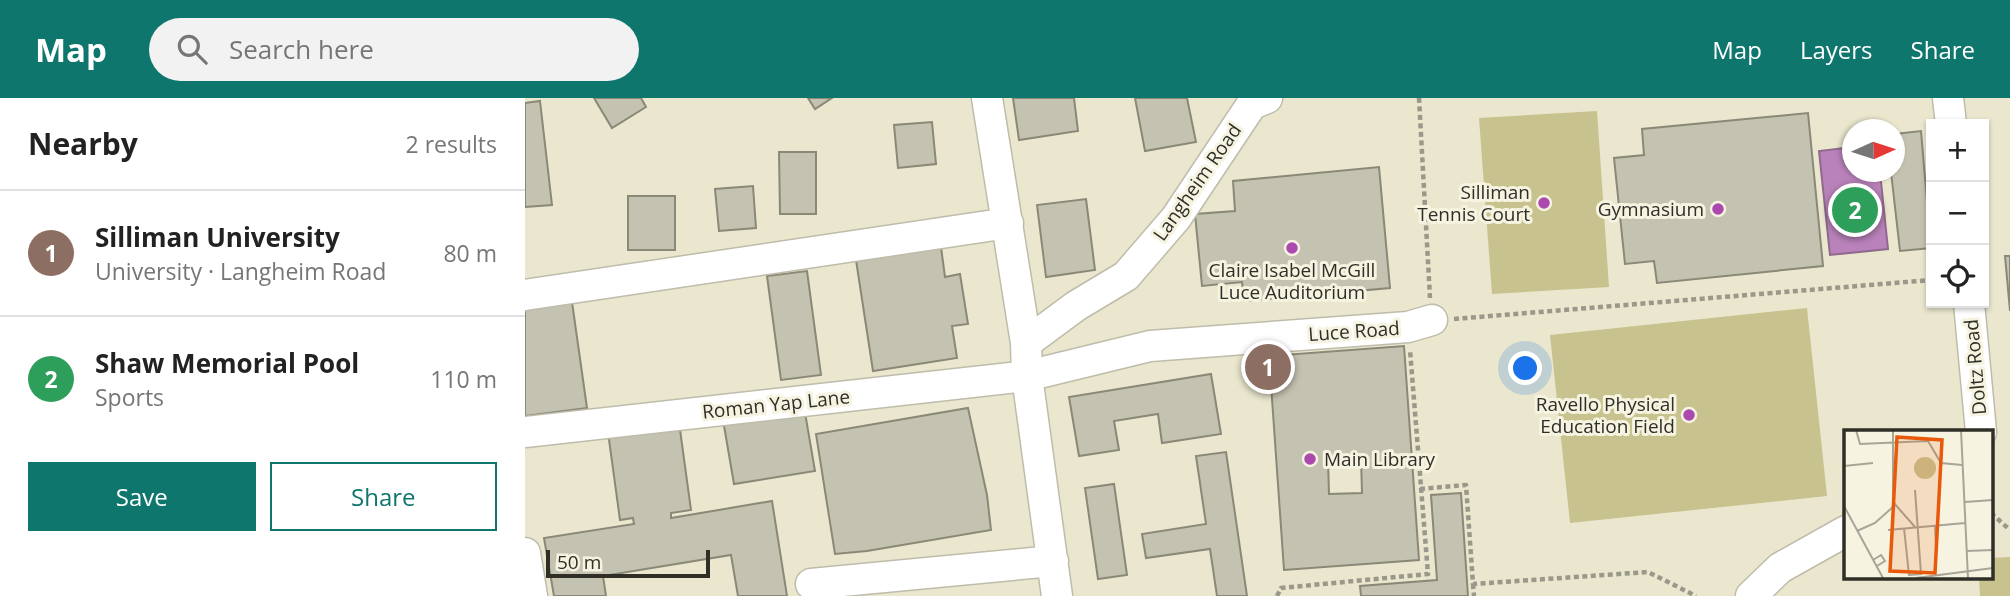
<!DOCTYPE html>
<html lang="en">
<head>
<meta charset="utf-8">
<style>
	:root { --surface:#fff; --page:#f2f2f2; --text:#222; --muted:#767676; --line:#e0e0e0; --accent:#0f766e }
	body { margin:0; font-family:"Open Sans",sans-serif; background:var(--page); color:var(--text) }
	.controls { position:absolute; right:21px; top:21px; display:grid; overflow:hidden; border-radius:0px; box-shadow:0 2px 5px #0004 }
	.controls button { width:63px; height:63px; display:grid; place-items:center; padding:0; border:0; border-bottom:2px solid var(--line); background:var(--surface); color:var(--text); font:35px sans-serif }
	.compass { position:absolute; left:1317px; top:21px; width:63px; height:63px; border-radius:50%; background:var(--surface); box-shadow:0 2px 5px #0004; rotate:87deg }
	.scale { position:absolute; left:21px; bottom:18px; width:164px; box-sizing:border-box; padding-left:7px; border:4px solid #2f2f28; border-top:0; font-size:19px; line-height:24px; white-space:nowrap; color:#2f2f28; -webkit-text-stroke:5px #f6f4e1; paint-order:stroke }
	.you { position:absolute; left:1001px; top:271px; width:24px; height:24px; margin:-18px; border:5px solid #fff; border-radius:50%; background:#1a73e8; box-shadow:0 0 0 10px #1a73e833 }
	.badge { display:grid; place-items:center; width:46px; height:46px; border-radius:50%; background:var(--accent); color:#fff; font-size:23px; font-weight:700 }
	.pin { position:absolute; translate:-50% -50%; border:4px solid #fff; box-shadow:0 2px 7px #0006 }
	.list { margin:0; padding:0; list-style:none }
	h2 { display:flex; justify-content:space-between; align-items:center; height:91px; margin:0; padding:0 28px; font-size:30px }
	h2 small { font-size:23px; font-weight:400; color:var(--muted) }
	.list li { display:grid; grid-template-columns:46px 1fr auto; gap:21px; align-items:center; box-sizing:border-box; height:126px; padding:0 28px; border-top:2px solid var(--line) }
	.list b { display:block; font-size:26px; white-space:nowrap }
	.list p { margin:0; font-size:23px; white-space:nowrap; color:var(--muted) }
	.list em { font-size:23px; font-style:normal; color:var(--muted) }
	.actions { display:flex; gap:14px; padding:21px 28px }
	.actions a { flex:1; padding:16px 0; border:2px solid var(--accent); border-radius:0px; text-align:center; font-size:24px; color:var(--accent) }
	.actions .main { background:var(--accent); color:#fff }
	.icon { flex:none; width:38px; height:38px; fill:none; stroke:currentColor; stroke-width:2; stroke-linecap:round; stroke-linejoin:round }
	.map { position:relative; flex:none; width:1485px; height:498px; overflow:hidden }
	header { display:flex; align-items:center; gap:42px; box-sizing:border-box; height:98px; padding:0 35px; background:var(--accent); color:#fff }
	header strong { font-size:33px }
	nav { display:flex; gap:38px; margin-inline-start:auto; font-size:24px }
	.search { width:490px; height:63px; background:var(--page); display:flex; align-items:center; gap:18px; box-sizing:border-box; padding:0 24px; border-radius:38px; color:var(--muted); font-size:26px }
	main { display:flex }
	aside { flex:1; background:var(--surface) }
	.map>svg:first-child { display:block }
	.built { fill:#eae7ce; fill-rule:evenodd }
	.grass { fill:#c8c28f }
	.water { fill:#b982ba; stroke:#90698e; stroke-width:2 }
	.building { fill:#c4c2b0; stroke:#8a8877; stroke-width:2; fill-rule:evenodd }
	.lines { fill:none; stroke-linecap:round; stroke-linejoin:round }
	.minor-casing { stroke:#bebcaa; stroke-width:33 }
	.path { stroke:#99988b; stroke-width:4.5; stroke-dasharray:5 3.5; stroke-linecap:butt }
	.minor { stroke:#fff; stroke-width:30 }
	.poi-dot { fill:#ab49af; stroke:#f6f4e1; stroke-width:2.5 }
	.labels { text-anchor:middle; dominant-baseline:central; stroke-width:6; stroke-linejoin:round; paint-order:stroke }
	.street-label { font-size:19px; fill:#2f2f28; stroke:#f6f4e1 }
	.poi-label { font-size:19px; fill:#2f2f28; stroke:#f6f4e1; text-anchor:end }
	.inset-road { fill:none; stroke:#a6a597; stroke-width:2 }
	.view { fill:#e8590c; fill-opacity:0.15; stroke:#e8590c; stroke-width:3.5 }
	.inset-edge { fill:none; stroke:#2f2f28; stroke-width:3.5 }
</style>
</head>
<body>
<header>
<strong>Map</strong>
<div class="search"><svg class="icon" aria-label="search" viewBox="0 0 24 24"><circle cx="10" cy="10" r="6"/><path d="M15 15l6 6"/></svg>Search here</div>
<nav><a>Map</a><a>Layers</a><a>Share</a></nav>
</header>
<main>
<aside>
<h2>Nearby<small>2 results</small></h2>
<ul class="list">
<li><span class="badge" style="background:#8d6e63">1</span><div><b>Silliman University</b><p>University · Langheim Road</p></div><em>80 m</em></li>
<li><span class="badge" style="background:#2e9e5b">2</span><div><b>Shaw Memorial Pool</b><p>Sports</p></div><em>110 m</em></li>
</ul>
<div class="actions"><a class="main">Save</a><a>Share</a></div>
</aside>
<div class="map">
<svg width="1485" height="498" viewBox="0 0 1485 498">
	<rect width="100%" height="100%" fill="#f6f4e1"/>
	<path class="built" d="M0 0H1485V498H0ZM1406 26H1459V205H1406ZM1328 32H1370V74H1328ZM1321 334H1466V479H1321Z"/>
	<path class="grass" d="M1072 13 1084 189 967 196 954 20Z
		M1282 210 1302 398 1045 425 1025 237Z
		M1485 459V498H1455L1454 479H1466V460Z"/>
	<path class="water" d="M1327 49 1328 74H1355L1363 151 1305 157 1294 53Z"/>
	<path class="building" d="M69 0H116L121 9 87 30Z
		M283 0H307L290 11Z
		M488 0H549L553 33 494 42Z
		M610 0H662L671 44 620 53Z
		M15 3 27 107 0 109V5Z
		M1283 15 1298 168 1132 185 1129 163 1100 166 1089 60 1119 57 1117 31Z
		M407 24 411 66 373 70 369 27Z
		M1396 33 1406 150 1375 153 1366 74H1370V36Z
		M254 54H291V116H255Z
		M854 69 865 190 719 203 717 184 677 188 670 116 710 113 708 83Z
		M228 88 231 130 194 133 190 91Z
		M103 98H150V152H103Z
		M561 101 570 172 521 179 512 107Z
		M416 149 420 179 435 176 443 226 427 228 432 260 348 273 331 162Z
		M1480 158H1485V213Z
		M282 173 296 277 256 282 242 178Z
		M46 197 62 310 0 318V204Z
		M879 248 894 462 759 472 744 258ZM836 360 837 395 804 396 803 361Z
		M686 276 696 336 637 345 633 316 589 323 594 352 554 358 544 299Z
		M278 303 290 373 209 386 197 316Z
		M443 310 462 397 466 432 342 453 310 456 291 336Z
		M153 317 166 412 146 415V420L247 403 262 498H213L206 457 78 478 81 498H29L19 440 109 426 108 420 95 422 82 327Z
		M701 354 722 498H692L685 451 621 460 617 436 681 426 671 358Z
		M589 386 602 477 573 481 560 390Z
		M936 395 943 498H836L835 488 912 482 906 397Z"/>
	<g class="lines">
		<defs>
			<path id="minor" d="M462 0 501 245 502 278 532 498
				M1423 0 1426 26
				M0 197 483 125
				M1444 205 1456 334
				M501 245 551 208 601 178 651 120 727 6 742 0
				M0 334 502 278 625 248 883 229 907 222
				M0 455 7 498
				M286 486 528 463
				M1226 498 1255 470 1321 433"/>
		</defs>
		<use href="#minor" class="minor-casing"/>
		<path class="path" d="M894 0 905 200
			M929 221 1406 182
			M895 391 941 387 948 486 1123 474 1171 498
			M1466 415 1485 432
			M948 486 949 498
			M752 498 756 490 903 476 885 252"/>
		<use href="#minor" class="minor"/>
	</g>
	<g class="poi-dot">
		<circle cx="1019" cy="105" r="7"/>
		<circle cx="1193" cy="111" r="7"/>
		<circle cx="767" cy="150" r="7"/>
		<circle cx="1164" cy="317" r="7"/>
		<circle cx="785" cy="361" r="7"/>
	</g>
	<g class="labels">
		<g class="street-label">
			<text transform="translate(672 84) rotate(-55)">Langheim Road</text>
			<text transform="translate(829 233) rotate(-4)">Luce Road</text>
			<text transform="translate(1450 269) rotate(-95)">Doltz Road</text>
			<text transform="translate(251 306) rotate(-6)">Roman Yap Lane</text>
		</g>
		<g class="poi-label">
			<text x="1005" y="94">Silliman<tspan x="1005" dy="22">Tennis Court</tspan></text>
			<text x="1179" y="111">Gymnasium</text>
			<text x="767" y="172" text-anchor="middle">Claire Isabel McGill<tspan x="767" dy="22">Luce Auditorium</tspan></text>
			<text x="1150" y="306">Ravello Physical<tspan x="1150" dy="22">Education Field</tspan></text>
			<text x="799" y="361" text-anchor="start">Main Library</text>
		</g>
	</g>
	<g transform="translate(1319 332)">
		<rect width="149" height="149" fill="#f6f4e1"/>
		<path d="M70 38a11 11 0 1 1 22 0a11 11 0 1 1-22 0Z" fill="#c8c28f"/>
		<path class="inset-road" d="M12 0 16 14 84 11 97 33 118 35M49 0V72L71 97M117 0 124 148M0 36 29 33M121 72 149 70M0 76 39 148M91 96 92 118M60 98 65 145 77 144 71 60M44 100 121 93M13 101 31 93 50 76M122 121 149 120M29 130 37 125 41 131 33 136M72 148 149 138"/>
		<path class="view" d="M53 7 98 10 91 143 46 141Z"/>
		<rect width="149" height="149" class="inset-edge"/>
	</g>
</svg>
<div class="controls">
<button>+</button>
<button>−</button>
<button><svg class="icon" aria-label="locate" viewBox="0 0 24 24"><circle cx="12" cy="12" r="6"/><path d="M12 2v4M12 18v4M2 12h4M18 12h4"/></svg></button>
</div>
<svg class="compass" viewBox="-18 -18 36 36"><path d="M0-13l5 13h-10z" fill="#e53935"/><path d="M0 13l5-13h-10z" fill="#767676"/></svg>
<div class="scale">50 m</div>
<div class="you"></div>
<div class="pin badge" style="left:743px;top:269px;background:#8d6e63">1</div>
<div class="pin badge" style="left:1330px;top:112px;background:#2e9e5b">2</div>
</div>
</main>
</body>
</html>
